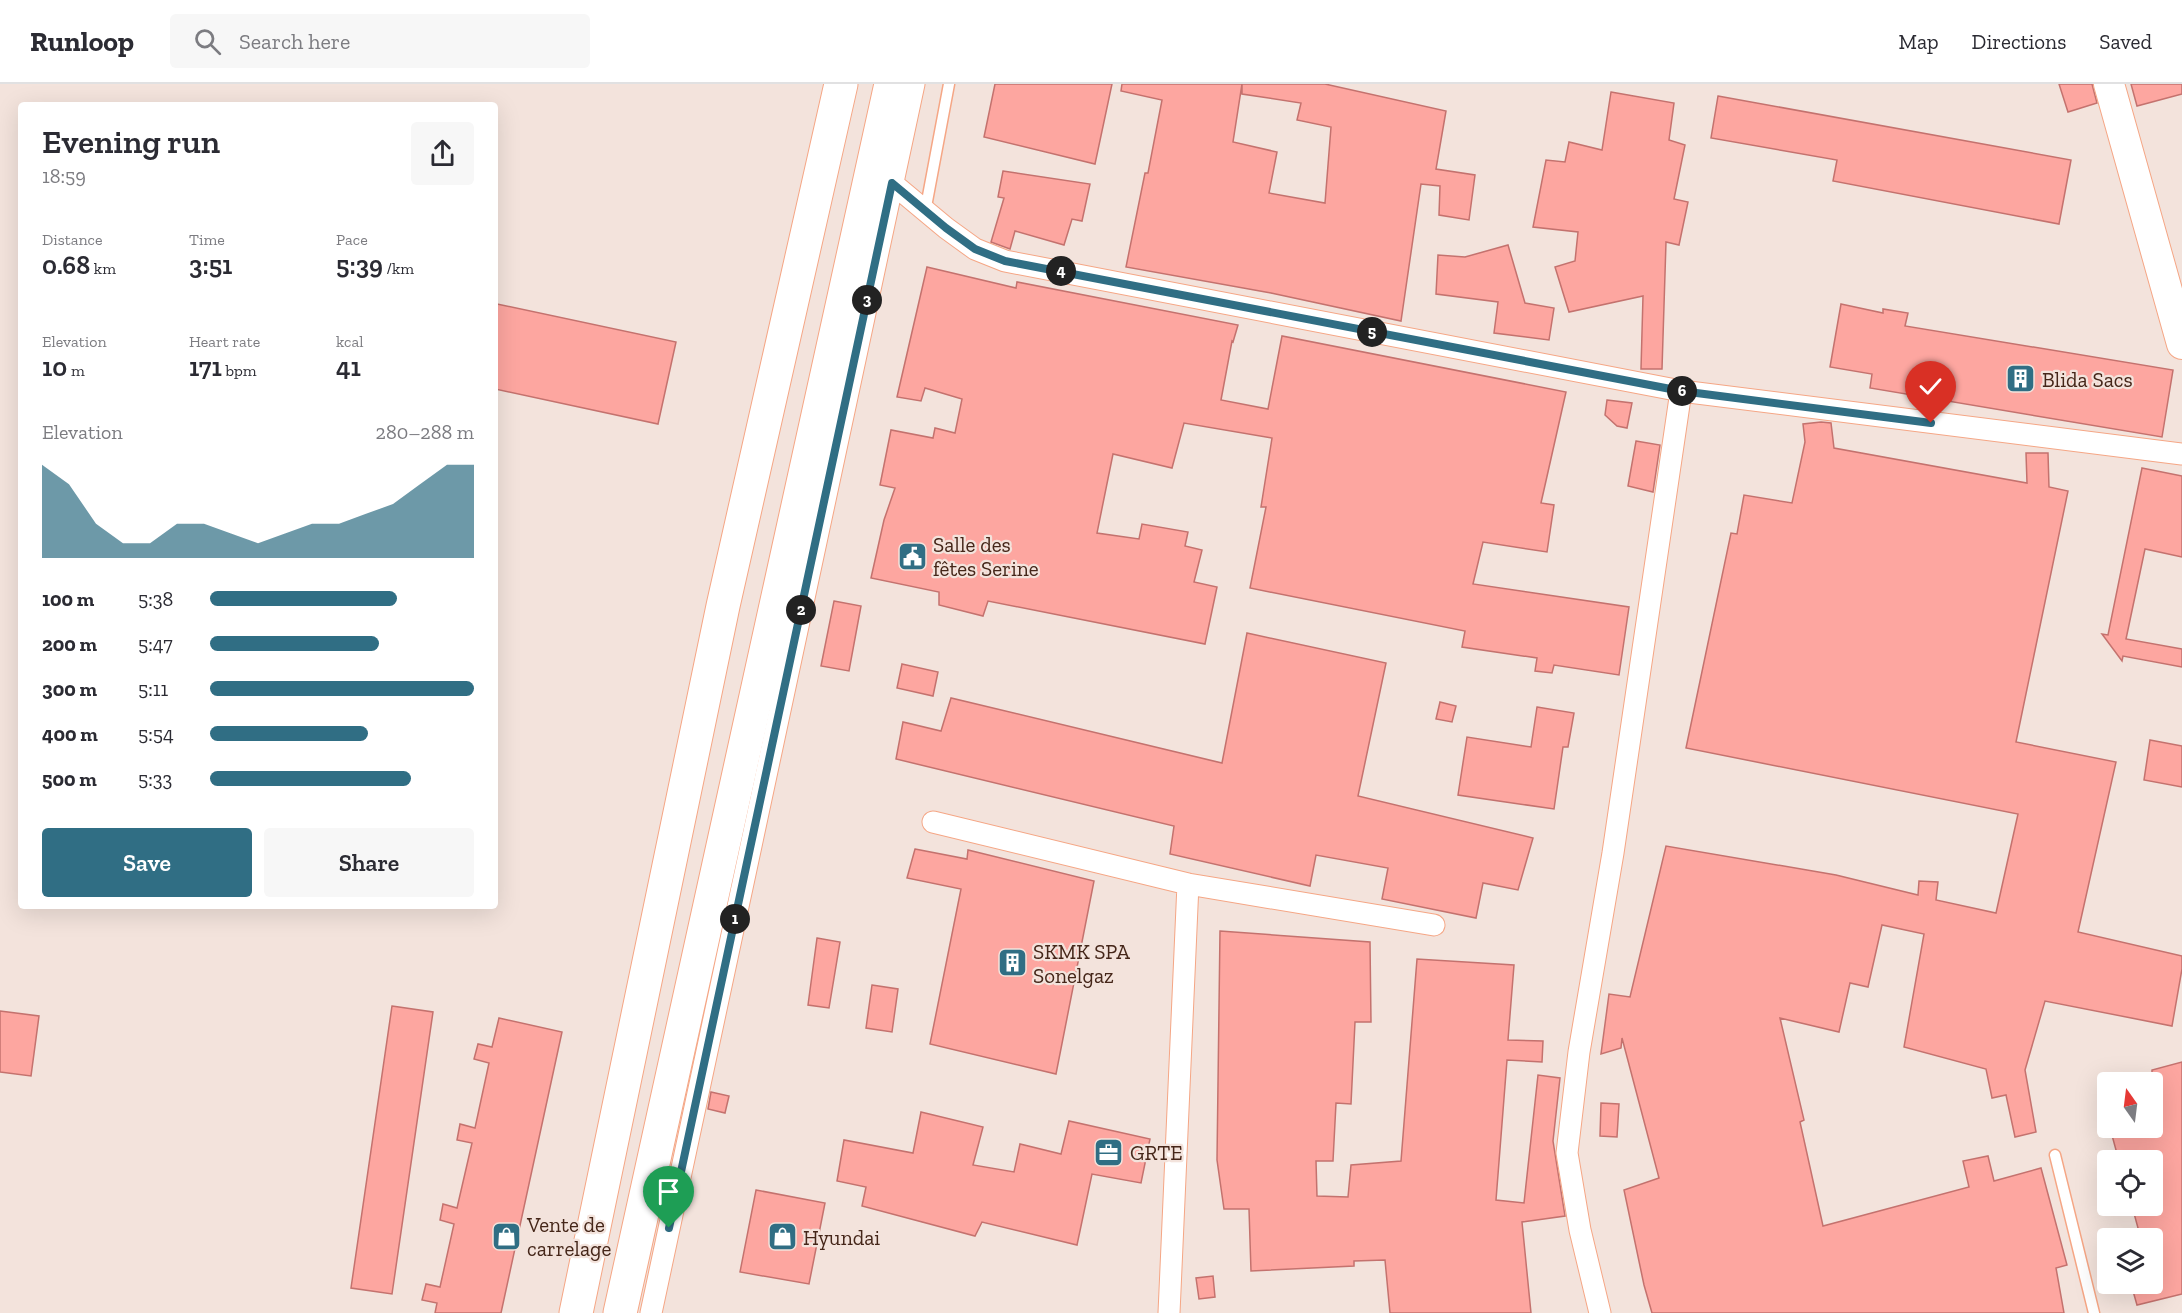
<!DOCTYPE html>
<meta charset="utf-8">
<style>
:root{--surface:#fff;--page:#f7f7f7;--text:#2b2b33;--muted:#7c7c81;--line:#e1e1e2;--accent:#306e84}
body{margin:0;font-family:"Zilla Slab",serif;background:var(--page);color:var(--text);height:100vh;display:flex;flex-direction:column;font-size:22px;white-space:nowrap}
*{box-sizing:border-box;margin:0}
p{font-size:20px;color:var(--muted)}
.icon{flex:none;width:33px;height:33px;fill:none;stroke:currentColor;stroke-width:2;stroke-linecap:round;stroke-linejoin:round}
.map{position:relative;flex:1;overflow:hidden}
.details{position:absolute;left:18px;top:18px;width:480px;height:807px;display:flex;flex-direction:column;background:var(--surface);border-radius:6px;box-shadow:0 6px 24px #0002}
.details>*{flex:none}
.needle{width:39px;rotate:346deg}
.fabs{position:absolute;left:2097px;top:988px;display:grid;gap:12px}
.fabs a{display:grid;place-items:center;width:66px;height:66px;border-radius:6px;background:var(--surface);box-shadow:0 6px 24px #0002;font-size:30px}
.pin{position:absolute;display:grid;place-items:center;width:51px;height:51px;color:#fff;margin:-62px -26px;border-radius:50% 50% 50% 0;rotate:-45deg;box-shadow:0 0 6px #0007}
.pin .icon{rotate:45deg}
.km{position:absolute;width:30px;height:30px;margin:-15px;border-radius:50%;background:#222;color:#fff;font-size:16px;line-height:30px;text-align:center}
.round{display:grid;place-items:center;flex:none;width:63px;height:63px;border-radius:6px;background:var(--page)}
.overview{display:flex;align-items:center;justify-content:space-between;height:102px;padding:0 24px}
h1{font-size:33px;font-weight:600;line-height:45px}
.figures{display:grid;grid-template-columns:repeat(3,1fr);gap:9px;height:102px;padding:6px 24px}
.figures div{display:grid;align-content:center}
.figures b{font-size:26px;font-weight:600}
.figures small{font-size:16px;font-weight:400}
.figures p{font-size:16px}
.chart{height:168px;padding:12px 24px}
.chart p{display:flex;justify-content:space-between}
.chart svg{width:100%;height:108px;margin-top:6px;fill:var(--accent);opacity:.7}
.action{display:flex;gap:12px;margin-top:auto;padding:12px 24px}
.action a{flex:1;height:69px;border-radius:6px;background:var(--accent);color:#fff;font-size:24px;font-weight:600;line-height:69px;text-align:center}
.action a+a{background:var(--page);color:var(--text)}
ul{padding:0 24px;list-style:none;font-size:20px}
li{display:grid;grid-template-columns:96px 72px 1fr;align-items:center;height:45px}
li i{height:15px;border-radius:8px;background:var(--accent)}
header{display:flex;align-items:center;gap:36px;box-sizing:border-box;height:84px;padding:0 30px;background:var(--surface);border-bottom:2px solid var(--line)}
header strong{font-size:28px}
nav{display:flex;gap:33px;margin-inline-start:auto;font-size:21px}
.search{width:420px;height:54px;background:var(--page);display:flex;align-items:center;gap:15px;box-sizing:border-box;padding:0 21px;border-radius:6px;color:var(--muted);font-size:22px}
.map>svg:first-child{display:block}
.building{fill:#fda6a0;stroke:#c4726e;stroke-width:1.5}
.lines{fill:none;stroke-linecap:round;stroke-linejoin:round}
.lane-casing{stroke:#f5a685;stroke-width:13}
.street-casing{stroke:#f5a685;stroke-width:23}
.secondary-casing{stroke:#f5a685;stroke-width:32}
.highway-casing{stroke:#f5a685;stroke-width:35}
.lane{stroke:#fff;stroke-width:10}
.street{stroke:#fff;stroke-width:21}
.secondary{stroke:#fff;stroke-width:30}
.highway{stroke:#fff;stroke-width:33}
.route-casing{stroke:#fff;stroke-width:12}
.route{stroke:#306e84;stroke-width:8}
.labels{text-anchor:middle;dominant-baseline:central;stroke-width:4.5;stroke-linejoin:round;paint-order:stroke}
.poi-label{font-size:21px;fill:#452619;stroke:#f3e3dc;text-anchor:start}
</style>
<header>
<strong>Runloop</strong>
<div class="search"><svg class="icon" aria-label="search" viewBox="0 0 24 24"><circle cx="10" cy="10" r="6"/><path d="M15 15l6 6"/></svg>Search here</div>
<nav><a>Map</a><a>Directions</a><a>Saved</a></nav>
</header>
<div class="map">
<svg width="2182" height="1229" viewBox="0 0 2182 1229">
<rect width="100%" height="100%" fill="#f3e3dc"/>
<path class="building" d="M 995,0 L 1112,0 L 1095,80 L 984,53 Z
M 1122,0 L 1242,0 L 1233,58 L 1277,68 L 1269,109 L 1325,119 L 1331,43 L 1297,36 L 1301,19 L 1242,10 L 1242,0 L 1325,0 L 1446,27 L 1436,85 L 1475,91 L 1469,136 L 1439,131 L 1440,102 L 1421,100 L 1401,237 L 1271,209 L 1126,183 L 1145,89 L 1148,89 L 1162,16 L 1121,7 Z
M 2059,0 L 2092,0 L 2097,19 L 2068,28 Z
M 2131,0 L 2182,0 L 2182,10 L 2137,22 Z
M 1611,8 L 1674,19 L 1669,56 L 1685,61 L 1674,115 L 1688,118 L 1679,161 L 1666,158 L 1662,285 L 1641,285 L 1643,212 L 1569,228 L 1555,183 L 1575,177 L 1578,148 L 1533,143 L 1546,76 L 1565,78 L 1569,58 L 1602,66 Z
M 1718,12 L 2071,76 L 2059,140 L 1833,97 L 1837,76 L 1711,54 Z
M 1003,87 L 1090,100 L 1082,137 L 1072,135 L 1064,161 L 1015,147 L 1010,165 L 991,158 L 1004,114 L 998,113 Z
M 1508,161 L 1525,219 L 1554,224 L 1549,256 L 1494,249 L 1498,218 L 1436,210 L 1438,171 L 1465,173 Z
M 927,183 L 1016,204 L 1017,198 L 1238,241 L 1233,258 L 1232,257 L 1221,316 L 1268,325 L 1282,252 L 1566,308 L 1541,419 L 1554,421 L 1547,468 L 1483,458 L 1473,500 L 1629,523 L 1619,591 L 1554,581 L 1552,589 L 1535,587 L 1537,574 L 1462,563 L 1465,547 L 1250,504 L 1266,423 L 1261,423 L 1272,354 L 1184,339 L 1172,384 L 1113,370 L 1097,449 L 1139,455 L 1142,440 L 1188,448 L 1185,462 L 1202,466 L 1194,498 L 1217,503 L 1205,560 L 988,517 L 983,532 L 939,521 L 939,508 L 871,494 L 884,436 L 895,404 L 880,401 L 891,346 L 933,354 L 935,344 L 955,349 L 962,315 L 925,304 L 921,317 L 897,313 Z
M 497,220 L 676,258 L 658,340 L 495,305 L 495,230 Z
M 1841,220 L 1883,229 L 1883,225 L 1908,229 L 1905,242 L 2173,286 L 2162,353 L 1870,304 L 1872,290 L 1830,283 Z
M 1607,316 L 1632,319 L 1627,344 L 1617,342 L 1605,331 Z
M 1821,338 L 1831,339 L 1834,364 L 2027,399 L 2026,369 L 2048,369 L 2049,403 L 2068,407 L 2016,658 L 2116,678 L 2078,848 L 2182,872 L 2182,885 L 2172,942 L 2045,917 L 2025,986 L 2036,1048 L 2015,1053 L 2006,1011 L 1992,1014 L 1986,985 L 1904,963 L 1924,850 L 1882,841 L 1868,903 L 1850,899 L 1839,948 L 1780,934 L 1804,1036 L 1800,1038 L 1823,1142 L 1969,1103 L 1963,1077 L 1988,1072 L 1994,1097 L 2041,1084 L 2067,1181 L 2056,1184 L 2064,1229 L 1652,1229 L 1644,1201 L 1624,1106 L 1659,1094 L 1622,954 L 1621,964 L 1601,970 L 1609,910 L 1630,913 L 1666,762 L 1836,791 L 1918,811 L 1919,797 L 1938,798 L 1936,816 L 1996,829 L 2018,730 L 1686,664 L 1731,449 L 1737,450 L 1744,411 L 1792,419 L 1805,358 L 1803,340 Z
M 1636,357 L 1660,361 L 1653,408 L 1628,402 Z
M 2142,384 L 2182,392 L 2182,473 L 2145,465 L 2126,555 L 2182,565 L 2182,583 L 2123,572 L 2122,577 L 2102,550 L 2108,551 Z
M 834,517 L 861,522 L 849,587 L 821,582 Z
M 1247,549 L 1386,579 L 1358,712 L 1533,754 L 1518,806 L 1483,799 L 1476,834 L 1382,815 L 1388,784 L 1316,771 L 1310,802 L 1170,770 L 1174,742 L 896,675 L 903,638 L 941,647 L 951,614 L 1222,679 Z
M 902,580 L 938,588 L 933,612 L 897,604 Z
M 1440,618 L 1456,622 L 1452,638 L 1436,635 Z
M 1537,623 L 1574,629 L 1568,663 L 1563,663 L 1554,725 L 1458,711 L 1467,653 L 1531,663 Z
M 2150,656 L 2182,662 L 2182,703 L 2144,696 Z
M 915,765 L 967,775 L 968,766 L 1094,797 L 1056,990 L 930,960 L 961,805 L 907,794 Z
M 1220,847 L 1370,858 L 1371,938 L 1355,938 L 1351,1020 L 1336,1019 L 1333,1077 L 1316,1077 L 1317,1112 L 1348,1113 L 1351,1081 L 1401,1077 L 1417,875 L 1514,881 L 1508,956 L 1543,957 L 1542,978 L 1507,976 L 1496,1116 L 1524,1119 L 1538,991 L 1560,994 L 1553,1057 L 1565,1132 L 1522,1138 L 1531,1229 L 1390,1229 L 1385,1176 L 1354,1177 L 1354,1182 L 1251,1187 L 1249,1125 L 1224,1125 L 1217,1076 Z
M 817,854 L 840,858 L 829,924 L 808,921 Z
M 872,901 L 898,905 L 892,948 L 866,944 Z
M 392,922 L 433,928 L 392,1210 L 351,1204 Z
M 0,927 L 39,932 L 31,992 L 0,988 Z
M 499,934 L 562,948 L 501,1229 L 435,1229 L 437,1219 L 422,1216 L 426,1200 L 440,1203 L 454,1140 L 440,1136 L 443,1120 L 457,1124 L 472,1059 L 457,1056 L 460,1040 L 475,1044 L 489,979 L 474,975 L 478,960 L 492,963 Z
M 2182,978 L 2182,1210 L 2137,1221 L 2131,1200 L 2152,1200 L 2152,1155 L 2141,1155 L 2132,1122 L 2152,1122 L 2152,1077 L 2119,1077 L 2110,1044 L 2152,1044 L 2152,986 Z
M 711,1008 L 729,1012 L 725,1029 L 708,1025 Z
M 1601,1019 L 1619,1020 L 1617,1053 L 1600,1052 Z
M 921,1028 L 983,1043 L 973,1081 L 1014,1088 L 1020,1060 L 1061,1070 L 1069,1037 L 1150,1055 L 1141,1099 L 1092,1090 L 1077,1161 L 982,1138 L 975,1152 L 862,1122 L 866,1103 L 837,1097 L 844,1056 L 913,1069 Z
M 756,1106 L 825,1119 L 809,1200 L 740,1188 Z
M 1213,1192 L 1215,1213 L 1199,1215 L 1196,1194 Z"/>
<g class="lines">
<defs>
<path id="lane" d="M 925,128 L 949,0
M 2055,1071 L 2094,1229"/>
<path id="street" d="M 892,99 L 946,144 L 975,165 L 1005,177 L 1681,307 L 2182,370
M 933,738 L 1188,800 L 1434,841
M 651,1229 L 914,0
M 1169,1229 L 1188,800
M 1600,1229 L 1580,1146 L 1567,1069 L 1579,968 L 1613,769 L 1681,307"/>
<path id="secondary" d="M 2109,0 L 2182,260"/>
<path id="highway" d="M 576,1229 L 723,522 L 841,0
M 620,1229 L 891,0"/>
</defs>
<use href="#lane" class="lane-casing"/>
<use href="#street" class="street-casing"/>
<use href="#secondary" class="secondary-casing"/>
<use href="#highway" class="highway-casing"/>
<use href="#lane" class="lane"/>
<use href="#street" class="street"/>
<use href="#secondary" class="secondary"/>
<use href="#highway" class="highway"/>
</g>
<g class="lines">
<defs>
<path id="route" d="M 669,1144 L 892,99 L 946,144 L 975,165 L 1005,177 L 1681,307 L 1931,339"/>
</defs>
<use href="#route" class="route-casing"/>
<use href="#route" class="route"/>
</g>
<defs>
<symbol id="building-square" viewBox="-11 -11 22 22"><rect x="-9" y="-9" width="18" height="18" rx="4" fill="#306e84" stroke="#f3e3dc"/><path d="M-4-6H4V6H1V3H-1V6H-4ZM-2.5-4.3h1.7v1.8h-1.7ZM.8-4.3h1.7v1.8H.8ZM-2.5-1h1.7V.8h-1.7ZM.8-1h1.7V.8H.8Z" fill="#fff"/></symbol>
<symbol id="civic-square" viewBox="-11 -11 22 22"><rect x="-9" y="-9" width="18" height="18" rx="4" fill="#306e84" stroke="#f3e3dc"/><path d="M-.6-6.5H3V-4.5H.6V-3L4-1V1h2V6H-6V1h2V-1L-.6-3ZM-1.2 2.5V6h2.4V2.5Z" fill="#fff"/></symbol>
<symbol id="office-square" viewBox="-11 -11 22 22"><rect x="-9" y="-9" width="18" height="18" rx="4" fill="#306e84" stroke="#f3e3dc"/><path d="M-6-3h4V-5.5h4V-3h4V5H-6ZM-1-4.5V-3h2v-1.5ZM-6 0V1H6V0Z" fill="#fff"/></symbol>
<symbol id="shop-square" viewBox="-11 -11 22 22"><rect x="-9" y="-9" width="18" height="18" rx="4" fill="#306e84" stroke="#f3e3dc"/><path d="M-5-2.5h2.3a2.7 3.5 0 0 1 5.4 0H5L5.5 6h-11ZM-1.5-2.5h3a1.5 2.3 0 0 0-3 0Z" fill="#fff"/></symbol>
</defs>
<g fill-rule="evenodd">
<use href="#building-square" x="2004" y="278" width="33" height="33"/>
<use href="#civic-square" x="896" y="456" width="33" height="33"/>
<use href="#building-square" x="996" y="862" width="33" height="33"/>
<use href="#office-square" x="1092" y="1052" width="33" height="33"/>
<use href="#shop-square" x="490" y="1136" width="33" height="33"/>
<use href="#shop-square" x="766" y="1136" width="33" height="33"/>
</g>
<g class="labels">
<g class="poi-label">
<text x="2042" y="295">Blida Sacs</text>
<text x="933" y="460">Salle des<tspan x="933" dy="24">fêtes Serine</tspan></text>
<text x="1033" y="867">SKMK SPA<tspan x="1033" dy="24">Sonelgaz</tspan></text>
<text x="1130" y="1068">GRTE</text>
<text x="527" y="1140">Vente de<tspan x="527" dy="24">carrelage</tspan></text>
<text x="803" y="1153">Hyundai</text>
</g>
</g>
</svg>
<div class="fabs">
<a><svg class="needle" viewBox="-14 -14 28 28"><path d="M0-13l5 13h-10z" fill="#e53935"/><path d="M0 13l5-13h-10z" fill="#7c7c81"/></svg></a>
<a><svg class="icon" aria-label="locate" viewBox="0 0 24 24"><circle cx="12" cy="12" r="6"/><path d="M12 2v4M12 18v4M2 12h4M18 12h4"/></svg></a>
<a><svg class="icon" aria-label="layers" viewBox="0 0 24 24"><path d="M12 4l9 5-9 5-9-5zM3 14l9 5 9-5"/></svg></a>
</div>
<div class="pin" style="left:669px;top:1144px;background:#1e9e55"><svg class="icon" aria-label="arrive" viewBox="0 0 24 24"><path d="M6 21V4h12l-3 4 3 4H6"/></svg></div>
<div class="pin" style="left:1931px;top:339px;background:#d93025"><svg class="icon" aria-label="check" viewBox="0 0 24 24"><path d="M5 12l5 5 9-10"/></svg></div>
<b class="km" style="left:735px;top:835px">1</b>
<b class="km" style="left:801px;top:526px">2</b>
<b class="km" style="left:867px;top:216px">3</b>
<b class="km" style="left:1061px;top:187px">4</b>
<b class="km" style="left:1372px;top:248px">5</b>
<b class="km" style="left:1682px;top:307px">6</b>
<section class="details">
<div class="overview"><div><h1>Evening run</h1><p>18:59</p></div><a class="round"><svg class="icon" aria-label="share" viewBox="0 0 24 24"><path d="M12 15V3M7 8l5-5 5 5M5 13v7h14v-7"/></svg></a></div>
<div class="figures">
<div><p>Distance</p><b>0.68<small> km</small></b></div>
<div><p>Time</p><b>3:51</b></div>
<div><p>Pace</p><b>5:39<small> /km</small></b></div>
</div>
<div class="figures">
<div><p>Elevation</p><b>10<small> m</small></b></div>
<div><p>Heart rate</p><b>171<small> bpm</small></b></div>
<div><p>kcal</p><b>41</b></div>
</div>
<div class="chart"><p><span>Elevation</span>280–288 m</p>
<svg viewBox="0 0 160 44" preserveAspectRatio="none"><path d="M0 44V6L10 14L20 30L30 38L40 38L50 30L60 30L70 34L80 38L90 34L100 30L110 30L120 26L130 22L140 14L150 6L160 6V44z"/></svg>
</div>
<ul>
<li><b>100 m</b>5:38<i style="width:71%"></i></li>
<li><b>200 m</b>5:47<i style="width:64%"></i></li>
<li><b>300 m</b>5:11<i style="width:100%"></i></li>
<li><b>400 m</b>5:54<i style="width:60%"></i></li>
<li><b>500 m</b>5:33<i style="width:76%"></i></li>
</ul>
<div class="action"><a>Save</a><a>Share</a></div>
</section>
</div>
